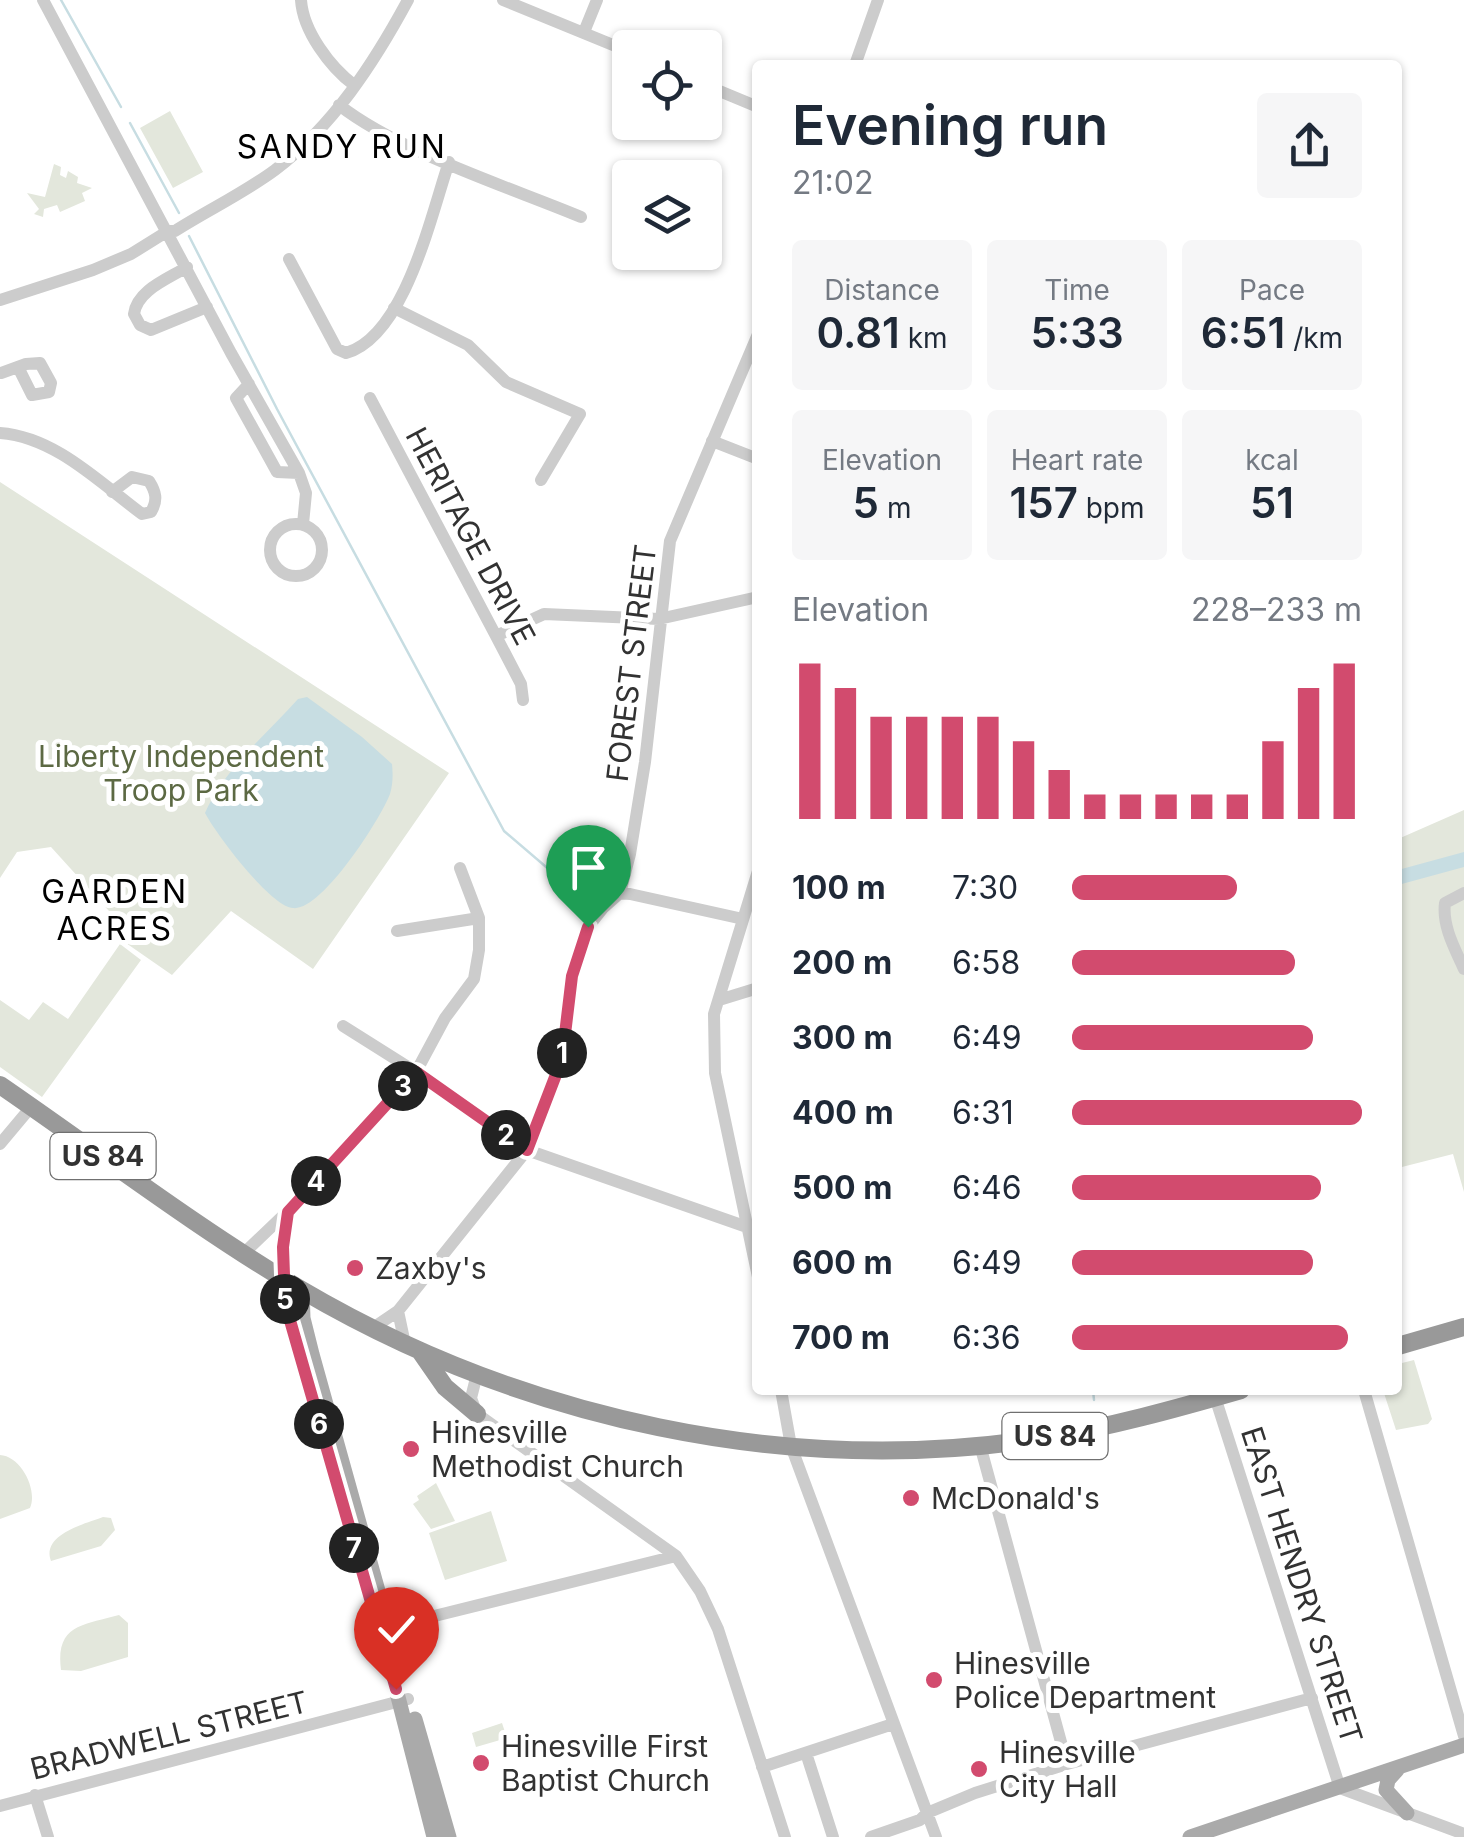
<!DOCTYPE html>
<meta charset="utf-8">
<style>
:root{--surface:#fff;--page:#f6f6f7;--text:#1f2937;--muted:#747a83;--accent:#d24b6e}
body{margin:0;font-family:Inter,sans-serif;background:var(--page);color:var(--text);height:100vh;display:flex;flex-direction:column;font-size:38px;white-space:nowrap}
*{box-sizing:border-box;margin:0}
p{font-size:32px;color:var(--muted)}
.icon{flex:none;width:55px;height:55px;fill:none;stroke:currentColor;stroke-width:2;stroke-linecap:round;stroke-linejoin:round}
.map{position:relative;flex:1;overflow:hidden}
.side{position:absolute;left:752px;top:60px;width:650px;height:1335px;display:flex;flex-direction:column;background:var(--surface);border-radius:10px;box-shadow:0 2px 8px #0004}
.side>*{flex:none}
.fabs{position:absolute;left:612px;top:30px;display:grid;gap:20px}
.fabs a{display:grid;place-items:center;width:110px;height:110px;border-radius:10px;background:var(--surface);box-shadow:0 2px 8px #0004;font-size:50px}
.pin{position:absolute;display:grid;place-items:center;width:85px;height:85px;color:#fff;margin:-102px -42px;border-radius:50% 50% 50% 0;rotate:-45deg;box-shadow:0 0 10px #0007}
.pin .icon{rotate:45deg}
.km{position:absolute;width:50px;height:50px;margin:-25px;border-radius:50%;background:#222;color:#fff;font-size:28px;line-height:50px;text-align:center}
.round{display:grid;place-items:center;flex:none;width:105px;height:105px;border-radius:10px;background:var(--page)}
.headline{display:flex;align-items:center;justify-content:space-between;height:170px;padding:0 40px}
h1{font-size:55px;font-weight:600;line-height:75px}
.figures{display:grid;grid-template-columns:repeat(3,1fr);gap:15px;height:170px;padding:10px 40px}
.figures div{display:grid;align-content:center;border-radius:10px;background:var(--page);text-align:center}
.figures b{font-size:42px;font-weight:600}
.figures small{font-size:28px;font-weight:400}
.figures p{font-size:28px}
.chart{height:280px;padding:20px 40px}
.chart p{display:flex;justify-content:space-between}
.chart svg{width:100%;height:180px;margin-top:10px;stroke:var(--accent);stroke-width:6}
ul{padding:0 40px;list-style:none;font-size:32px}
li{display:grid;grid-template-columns:160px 120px 1fr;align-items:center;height:75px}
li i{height:25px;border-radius:12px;background:var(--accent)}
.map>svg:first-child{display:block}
.green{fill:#e3e7dc}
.water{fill:#c7dde2}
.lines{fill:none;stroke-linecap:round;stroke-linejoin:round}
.stream{stroke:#c7dde2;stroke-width:2.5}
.minor{stroke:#ccc;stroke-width:12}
.major{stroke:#aaa;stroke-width:15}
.highway{stroke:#999;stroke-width:18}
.route-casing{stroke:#fff;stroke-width:20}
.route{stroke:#d24b6e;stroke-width:12}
.poi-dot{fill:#d24b6e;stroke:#fff;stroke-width:4}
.labels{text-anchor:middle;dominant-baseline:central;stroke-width:10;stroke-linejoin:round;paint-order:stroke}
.shield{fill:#fff;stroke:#707070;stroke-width:2.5}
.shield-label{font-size:28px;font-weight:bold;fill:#323232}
.street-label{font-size:30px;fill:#323232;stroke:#fff}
.park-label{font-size:30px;fill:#5c6943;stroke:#fff}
.poi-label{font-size:30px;fill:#323232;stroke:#fff;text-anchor:start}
.neighbourhood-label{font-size:32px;letter-spacing:2.5px;fill:#000;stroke:#fff}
</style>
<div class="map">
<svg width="1464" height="1837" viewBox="0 0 1464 1837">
<rect width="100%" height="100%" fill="#fff"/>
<path class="green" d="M 170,111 L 203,172 L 173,188 L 140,128 Z
M 54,164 L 61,167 L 60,175 L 66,178 L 68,171 L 78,177 L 77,183 L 92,188 L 82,193 L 85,201 L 60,212 L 57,205 L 44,209 L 43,217 L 34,214 L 39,209 L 27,193 L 45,197 Z
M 0,482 L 449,773 L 313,969 L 231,911 L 172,975 L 100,925 L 109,911 L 51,847 L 17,852 L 0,878 Z
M 1464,810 L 1464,1192 L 1453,1154 L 1398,1168 L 1398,839 Z
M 120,944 L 141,960 L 42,1097 L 0,1067 L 0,1000 L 29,1020 L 43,1002 L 68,1019 Z
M 1414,1360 L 1432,1419 L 1428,1424 L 1396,1430 L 1383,1390 L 1398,1390 L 1398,1364 Z
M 0,1455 C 21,1456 38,1490 30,1508 L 0,1519 Z
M 436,1483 L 455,1521 L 431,1529 L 413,1504 L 419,1500 L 417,1496 Z
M 491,1511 L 507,1561 L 445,1580 L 429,1533 Z
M 103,1517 L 111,1518 L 115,1530 L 101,1546 L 51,1561 C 41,1535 84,1524 103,1517 Z
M 119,1615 L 128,1623 L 128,1657 L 81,1671 L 61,1670 C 55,1624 84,1625 119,1615 Z
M 502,1723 L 507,1738 L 476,1747 L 472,1733 Z"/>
<path class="water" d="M 307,697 L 362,737 L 392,764 C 393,774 393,784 390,794 C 380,820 321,912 293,908 C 270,906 216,834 205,813 C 225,768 266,735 298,699 Z
M 1464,852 L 1464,867 L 1398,885 L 1398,870 Z"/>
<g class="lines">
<path class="stream" d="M 61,0 L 121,107
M 130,123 L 179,213
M 189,236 L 277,409 L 504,831 L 573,890
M 1093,1390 L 1094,1400"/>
<path class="minor" d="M 43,0 L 231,353 L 299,473 L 306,493 L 303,524
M 301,0 C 303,31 330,67 354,85
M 503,0 L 630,52
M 584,32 L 597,0
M 855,65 L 878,0
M 705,85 L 758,107
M 339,105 C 399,152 509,187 581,217
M 289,259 L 337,349 L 346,353 C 405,336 431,215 449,162
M 187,267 C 168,279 137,290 134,314 L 140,325 L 151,330 L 207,307
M 0,300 L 93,270 L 131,254 L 168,231 L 175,231 C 208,210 244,193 275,170 C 333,126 374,63 408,0
M 394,308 L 468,345 L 506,382 L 580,414 L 541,480
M 0,373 L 1,373 L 26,364 L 40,363 L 51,383 L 49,392 L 32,395 L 18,367
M 249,384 L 236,398 L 277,472 L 299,473
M 370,398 L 496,636 L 521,684 L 523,700
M 0,433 C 55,437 99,482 142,514 L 151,512 C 158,500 156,492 149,481 L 132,477 L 112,492
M 712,441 L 758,459
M270 550a26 26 0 1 1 52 0a26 26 0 1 1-52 0Z
M 496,636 L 544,614 L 659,619 L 758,597
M 758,871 L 714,1014 L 715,1073 L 758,1277
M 620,893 L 630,854 L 645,762 L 670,541 L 758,334
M 1464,893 L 1445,903 C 1442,926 1455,949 1464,969
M 397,931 L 479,918
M 719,1000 L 758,988
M 343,1026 L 416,1072 L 527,1150 L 747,1227
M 0,1144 L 31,1107
M 245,1252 L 288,1211 L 416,1072 L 445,1018 L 474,979 L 479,950 L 479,918 L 460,868
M 283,1279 L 288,1211
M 398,1311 L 405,1344
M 373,1328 L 398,1311 L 527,1150 L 562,1059 L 572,977 L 582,945 L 588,927 L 603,908 L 620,893 L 630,894 L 743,919
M 477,1374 L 471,1398 L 477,1414 L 676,1556 L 700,1591 L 718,1629 L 785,1837
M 781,1390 L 791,1446 L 936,1837
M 1364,1390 L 1464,1736
M 1215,1397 L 1340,1788 L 1464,1834
M 980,1445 L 1067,1764
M 382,1629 L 676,1556
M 806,1753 L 833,1837
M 762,1767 L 893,1724
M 35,1795 L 48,1837
M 0,1806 L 408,1699
M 871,1837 L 920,1820 L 927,1813 L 975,1793 L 1067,1764 L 1312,1698"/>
<path class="major" d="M 283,1279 L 285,1303 L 396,1689 L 434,1837
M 302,1290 L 303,1318 L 312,1354 L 397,1659
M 415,1719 L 449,1837
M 1397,1770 L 1388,1780 L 1386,1790 L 1407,1813
M 1190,1837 L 1464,1745"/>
<path class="highway" d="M 0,1085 C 99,1153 197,1228 300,1289 C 521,1419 788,1478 1043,1438 C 1110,1427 1175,1409 1241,1390
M 1398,1346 L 1464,1327
M 420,1351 L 445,1387 L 477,1414"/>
</g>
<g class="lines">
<defs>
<path id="route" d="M 396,1689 L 285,1303 L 283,1247 L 288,1212 L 416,1072 L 527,1150 L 562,1059 L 572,976 L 588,927"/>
</defs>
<use href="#route" class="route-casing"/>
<use href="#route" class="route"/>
</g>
<g class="poi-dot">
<circle cx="355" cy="1268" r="10"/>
<circle cx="411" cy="1449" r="10"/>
<circle cx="911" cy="1498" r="10"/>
<circle cx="934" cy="1680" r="10"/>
<circle cx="481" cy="1763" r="10"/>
<circle cx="979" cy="1769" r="10"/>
</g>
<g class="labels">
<g class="shield">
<rect x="50.5" y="1133" width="105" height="46" rx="8"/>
<rect x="1002.5" y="1413" width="105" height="46" rx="8"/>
</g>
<g class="shield-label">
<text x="103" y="1156">US 84</text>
<text x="1055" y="1436">US 84</text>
</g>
<g class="street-label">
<text transform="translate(471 536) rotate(62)">HERITAGE DRIVE</text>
<text transform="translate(631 663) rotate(-83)">FOREST STREET</text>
<text transform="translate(1302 1585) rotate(72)">EAST HENDRY STREET</text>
<text transform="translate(169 1735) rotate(-14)">BRADWELL STREET</text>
</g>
<g class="park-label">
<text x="181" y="756">Liberty Independent<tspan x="181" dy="34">Troop Park</tspan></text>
</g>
<g class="poi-label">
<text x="375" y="1268">Zaxby's</text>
<text x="431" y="1432">Hinesville<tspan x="431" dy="34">Methodist Church</tspan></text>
<text x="931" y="1498">McDonald's</text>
<text x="954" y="1663">Hinesville<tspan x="954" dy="34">Police Department</tspan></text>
<text x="501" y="1746">Hinesville First<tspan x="501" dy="34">Baptist Church</tspan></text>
<text x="999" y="1752">Hinesville<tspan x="999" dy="34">City Hall</tspan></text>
</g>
<g class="neighbourhood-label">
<text x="342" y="146">SANDY RUN</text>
<text x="115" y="891">GARDEN<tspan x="115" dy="37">ACRES</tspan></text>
</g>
</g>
</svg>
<div class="fabs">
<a><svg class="icon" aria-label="locate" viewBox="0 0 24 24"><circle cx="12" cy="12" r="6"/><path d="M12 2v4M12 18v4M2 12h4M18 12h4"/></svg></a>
<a><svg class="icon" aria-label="layers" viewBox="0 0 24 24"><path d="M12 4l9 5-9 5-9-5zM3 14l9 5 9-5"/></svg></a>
</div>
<div class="pin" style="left:588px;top:927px;background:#1e9e55"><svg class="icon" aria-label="arrive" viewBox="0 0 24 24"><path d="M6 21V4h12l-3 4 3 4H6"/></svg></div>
<div class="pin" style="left:396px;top:1689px;background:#d93025"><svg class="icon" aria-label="check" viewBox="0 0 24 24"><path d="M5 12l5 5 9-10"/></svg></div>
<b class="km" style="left:562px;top:1053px">1</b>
<b class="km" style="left:506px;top:1135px">2</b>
<b class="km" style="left:403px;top:1086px">3</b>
<b class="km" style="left:316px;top:1181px">4</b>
<b class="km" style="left:285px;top:1299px">5</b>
<b class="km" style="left:319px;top:1424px">6</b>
<b class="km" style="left:354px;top:1548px">7</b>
<section class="side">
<div class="headline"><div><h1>Evening run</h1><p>21:02</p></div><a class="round"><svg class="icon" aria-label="share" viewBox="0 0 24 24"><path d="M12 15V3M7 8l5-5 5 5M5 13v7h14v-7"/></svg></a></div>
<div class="figures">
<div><p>Distance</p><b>0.81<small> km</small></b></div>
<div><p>Time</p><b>5:33</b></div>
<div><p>Pace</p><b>6:51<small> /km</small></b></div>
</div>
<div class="figures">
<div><p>Elevation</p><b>5<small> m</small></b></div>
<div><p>Heart rate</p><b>157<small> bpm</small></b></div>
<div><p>kcal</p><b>51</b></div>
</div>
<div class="chart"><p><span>Elevation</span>228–233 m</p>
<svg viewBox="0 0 160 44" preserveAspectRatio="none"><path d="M5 44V6M15 44V12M25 44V19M35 44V19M45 44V19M55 44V19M65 44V25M75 44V32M85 44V38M95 44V38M105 44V38M115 44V38M125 44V38M135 44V25M145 44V12M155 44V6"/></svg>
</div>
<ul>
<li><b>100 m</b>7:30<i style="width:57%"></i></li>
<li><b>200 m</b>6:58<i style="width:77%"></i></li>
<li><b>300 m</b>6:49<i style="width:83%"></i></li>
<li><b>400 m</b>6:31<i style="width:100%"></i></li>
<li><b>500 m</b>6:46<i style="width:86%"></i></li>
<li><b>600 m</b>6:49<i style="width:83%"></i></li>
<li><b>700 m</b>6:36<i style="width:95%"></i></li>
</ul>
</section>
</div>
